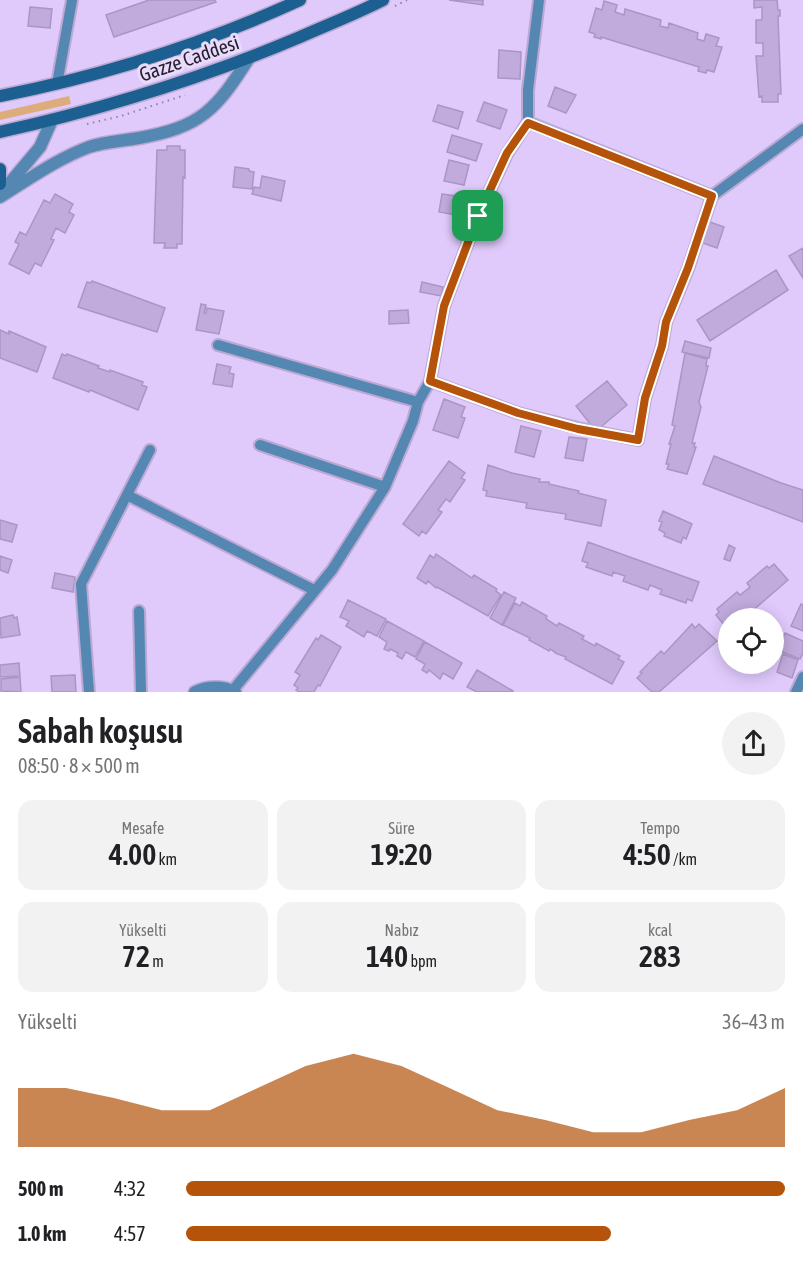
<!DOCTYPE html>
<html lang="tr">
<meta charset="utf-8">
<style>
:root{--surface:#fff;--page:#f2f2f2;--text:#202124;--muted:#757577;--accent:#b45309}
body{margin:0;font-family:"Asap Condensed",sans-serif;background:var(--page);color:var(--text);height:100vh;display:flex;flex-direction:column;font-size:22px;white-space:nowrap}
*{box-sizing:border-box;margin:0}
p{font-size:20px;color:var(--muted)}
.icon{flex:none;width:33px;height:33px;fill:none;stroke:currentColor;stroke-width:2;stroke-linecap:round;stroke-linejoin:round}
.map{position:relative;height:692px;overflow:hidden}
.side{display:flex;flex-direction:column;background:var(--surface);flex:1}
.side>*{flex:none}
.buttons{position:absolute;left:718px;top:608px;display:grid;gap:12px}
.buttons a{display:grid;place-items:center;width:66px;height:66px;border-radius:50%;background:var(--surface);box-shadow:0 3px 15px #0003;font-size:30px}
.pin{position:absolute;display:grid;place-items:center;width:51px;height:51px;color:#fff;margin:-26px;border-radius:12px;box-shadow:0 3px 9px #0006}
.round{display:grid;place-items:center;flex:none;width:63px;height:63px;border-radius:32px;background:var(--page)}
.overview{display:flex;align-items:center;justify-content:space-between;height:102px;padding:0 18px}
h1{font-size:33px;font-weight:600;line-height:45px}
.figures{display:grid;grid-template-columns:repeat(3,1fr);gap:9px;height:102px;padding:6px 18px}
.figures div{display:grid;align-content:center;border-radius:15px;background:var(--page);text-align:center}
.figures b{font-size:30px;font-weight:600}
.figures small{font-size:16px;font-weight:400}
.figures p{font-size:16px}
.chart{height:168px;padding:12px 18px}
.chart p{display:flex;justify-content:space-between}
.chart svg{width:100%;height:108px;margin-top:6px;fill:var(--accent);opacity:.7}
ul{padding:0 18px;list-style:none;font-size:20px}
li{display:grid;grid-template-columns:96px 72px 1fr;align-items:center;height:45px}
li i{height:15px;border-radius:8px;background:var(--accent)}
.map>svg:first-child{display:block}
.green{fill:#ddac7d}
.building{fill:#c0abdc;stroke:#aa95c5;stroke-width:1.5}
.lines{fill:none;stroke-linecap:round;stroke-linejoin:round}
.minor-casing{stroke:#bba8d3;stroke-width:14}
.tertiary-casing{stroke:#bba8d3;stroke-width:15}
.secondary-casing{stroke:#bba8d3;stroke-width:15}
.path{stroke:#9281a6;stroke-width:2;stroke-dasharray:1.5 4.5;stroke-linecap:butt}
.minor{stroke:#5488b2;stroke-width:10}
.tertiary{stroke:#5488b2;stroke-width:12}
.secondary{stroke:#1b6091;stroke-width:12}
.route-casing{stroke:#fff;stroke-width:12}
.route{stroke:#b45309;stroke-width:8}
.labels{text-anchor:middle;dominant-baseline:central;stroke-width:6;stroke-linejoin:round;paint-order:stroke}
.street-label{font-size:20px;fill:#261e31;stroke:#e8dcfa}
</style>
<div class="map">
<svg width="803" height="692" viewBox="0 0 803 692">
<rect width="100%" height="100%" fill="#e0cafc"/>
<path class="green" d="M 69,96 L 71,104 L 0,120 L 0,112 Z"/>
<path class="building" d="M 149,0 L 215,0 L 216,2 L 114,37 L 106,15 Z
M 449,0 L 483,0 L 483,5 Z
M 754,0 L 777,0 L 778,10 L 780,10 L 780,16 L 778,16 L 781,94 L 778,94 L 778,102 L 762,102 L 762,96 L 759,97 L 756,56 L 763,56 L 763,43 L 756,43 L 756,20 L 762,20 L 762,7 L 754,8 Z
M 604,1 L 617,5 L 615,12 L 624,15 L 625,9 L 661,20 L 660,26 L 668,28 L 669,23 L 698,33 L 697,39 L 704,41 L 706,34 L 719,38 L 716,46 L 722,47 L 714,72 L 707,70 L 706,73 L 698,71 L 699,67 L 601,37 L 601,39 L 594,37 L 595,34 L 589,32 L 596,8 L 602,10 Z
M 30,7 L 52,9 L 50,28 L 28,26 Z
M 499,50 L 521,52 L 520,79 L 498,78 Z
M 555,87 L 576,95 L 566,113 L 548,106 Z
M 484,102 L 507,110 L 500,129 L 477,121 Z
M 438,105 L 463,112 L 458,129 L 433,121 Z
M 452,135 L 482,144 L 476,161 L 447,152 Z
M 167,146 L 180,146 L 180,150 L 185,150 L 185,178 L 183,177 L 182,244 L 177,244 L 177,248 L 164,248 L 165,243 L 154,243 L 157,150 L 167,150 Z
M 449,160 L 469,165 L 464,185 L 444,181 Z
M 235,167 L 249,169 L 249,171 L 254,172 L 252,189 L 233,187 Z
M 262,176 L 285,181 L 281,201 L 252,194 L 254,187 L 260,188 Z
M 55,194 L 73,204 L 69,212 L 74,215 L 65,233 L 56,228 L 51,239 L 54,240 L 41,266 L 35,263 L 29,274 L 9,264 L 19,244 L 15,242 L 20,232 L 26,235 L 44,200 L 50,203 Z
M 442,194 L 470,198 L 467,217 L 439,212 Z
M 707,221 L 724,227 L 717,248 L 700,242 Z
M 803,248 L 803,278 L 789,256 Z
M 776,270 L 788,290 L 710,341 L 697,320 Z
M 92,281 L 165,308 L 157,332 L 78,307 L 87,282 L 91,283 Z
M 422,282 L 443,287 L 441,296 L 420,292 Z
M 201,304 L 206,305 L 204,313 L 206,313 L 207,308 L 224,311 L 219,334 L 196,330 Z
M 408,310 L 409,323 L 389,324 L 389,311 Z
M 0,330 L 9,334 L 9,331 L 46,347 L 37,372 L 0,358 Z
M 685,341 L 711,348 L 709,358 L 682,352 Z
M 685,353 L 707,359 L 706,366 L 708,366 L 699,402 L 701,407 L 692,443 L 695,443 L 694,447 L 696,447 L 687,474 L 667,469 L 669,464 L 666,464 L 671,444 L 669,444 L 675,426 L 672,425 Z
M 62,354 L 66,356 L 67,354 L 99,366 L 98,368 L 110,372 L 110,370 L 143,382 L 142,385 L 147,387 L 138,410 L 90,390 L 89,392 L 53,378 Z
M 217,364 L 231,367 L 229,373 L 234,374 L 232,387 L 213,384 Z
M 607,381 L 627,405 L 596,431 L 576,406 Z
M 444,399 L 465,407 L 461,417 L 465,418 L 458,438 L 433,430 Z
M 521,426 L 541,431 L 534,457 L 515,452 Z
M 569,437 L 587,439 L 583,461 L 565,458 Z
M 714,456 L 781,483 L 803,490 L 803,522 L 703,484 Z
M 449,461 L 465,473 L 461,478 L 465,480 L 450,502 L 446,499 L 438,510 L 442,512 L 426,534 L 422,531 L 419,536 L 403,524 Z
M 488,465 L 512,473 L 540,479 L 539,482 L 549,482 L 549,484 L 579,491 L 578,493 L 606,500 L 601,526 L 565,519 L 566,514 L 526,508 L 527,503 L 486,496 L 487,491 L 483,490 Z
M 663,511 L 692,524 L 686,539 L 683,537 L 681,543 L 664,536 L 665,533 L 659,530 L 662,522 L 659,521 Z
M 0,520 L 17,525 L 12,542 L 0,539 Z
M 588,542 L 699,582 L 692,601 L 687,599 L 686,603 L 660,594 L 662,590 L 650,585 L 648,590 L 623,581 L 625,576 L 613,572 L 612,576 L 586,567 L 588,563 L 582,561 Z
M 729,545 L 735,548 L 730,561 L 724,559 Z
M 436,554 L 472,578 L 474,575 L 497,589 L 496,591 L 501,595 L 488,616 L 437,587 L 436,588 L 428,581 L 426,584 L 417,578 L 430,555 L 434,558 Z
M 0,556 L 12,560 L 8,573 L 0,570 Z
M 774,564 L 788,580 L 744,618 L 729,618 L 729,631 L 716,615 L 719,612 L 717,609 L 737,592 L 740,595 L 750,587 L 747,583 L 767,566 L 769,568 Z
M 55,573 L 75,577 L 73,592 L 52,588 Z
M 504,592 L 516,598 L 502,625 L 490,618 Z
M 348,600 L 386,619 L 377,636 L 367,631 L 364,637 L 346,626 L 349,621 L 340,617 Z
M 522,602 L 547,616 L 546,619 L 557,626 L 559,623 L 584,636 L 582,639 L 595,646 L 596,643 L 620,656 L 618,659 L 624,662 L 612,684 L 565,659 L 566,657 L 555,653 L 555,652 L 550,649 L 549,651 L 529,640 L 530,638 L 503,625 L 515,603 L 520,606 Z
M 801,604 L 803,605 L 803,631 L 791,626 Z
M 13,615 L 14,618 L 17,617 L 20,635 L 1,638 L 0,618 Z
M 387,621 L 424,641 L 415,657 L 406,652 L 402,659 L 397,656 L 398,653 L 390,649 L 389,651 L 384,649 L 387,642 L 379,637 Z
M 692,624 L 695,628 L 699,624 L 717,641 L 659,692 L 652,692 L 637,678 L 642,673 L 640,672 L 661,651 L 664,654 Z
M 785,633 L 803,641 L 803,653 L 800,659 L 778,650 Z
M 321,635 L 341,647 L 320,686 L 318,685 L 314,692 L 299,692 L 296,690 L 298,688 L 294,685 L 300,675 L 295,672 L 316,638 L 318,640 Z
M 425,642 L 462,663 L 453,679 L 443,673 L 440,679 L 429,670 L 427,673 L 422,670 L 425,664 L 416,659 Z
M 783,654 L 798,660 L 792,678 L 777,672 Z
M 19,663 L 20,676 L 0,677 L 0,665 Z
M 477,670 L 513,691 L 513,692 L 477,692 L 467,687 Z
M 75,675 L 76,692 L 52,692 L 51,676 Z
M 20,677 L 21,692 L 1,691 L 1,679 Z"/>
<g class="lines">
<defs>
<path id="minor" d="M 57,84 L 72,0
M 528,122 L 712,196 L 803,129
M 218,345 L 418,402
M 430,381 L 518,413 L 578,428 L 638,440 L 645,398 L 662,346 L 666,322 L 688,269 L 712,196
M 260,445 L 385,487
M 127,495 L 314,590
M 139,611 L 141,692
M 233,690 L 332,570 L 385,487 L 413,421 L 418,402 L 430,381 L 444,306 L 478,216 L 507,154 L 528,122 L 528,90 L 539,0
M 89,692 L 81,584 L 150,450
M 796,692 L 803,677"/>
<path id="tertiary" d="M 3,191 L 40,147 L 52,120
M 0,197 C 29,179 57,159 89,147 C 104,142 122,141 139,138 C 201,127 216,110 249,58
M 195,692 C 207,686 224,686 235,692"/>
<path id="secondary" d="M 0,96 C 101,76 206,43 300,0
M 0,132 C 103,109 203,78 300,37 C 327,25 356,14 383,0
M 0,169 L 0,184"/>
</defs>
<use href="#minor" class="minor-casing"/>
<use href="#tertiary" class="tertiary-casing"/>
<use href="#secondary" class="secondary-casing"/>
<path class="path" d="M 395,6 L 407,0
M 87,124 L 121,116 L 185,95"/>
<use href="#minor" class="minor"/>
<use href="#tertiary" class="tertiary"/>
<use href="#secondary" class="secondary"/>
</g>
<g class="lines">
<defs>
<path id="route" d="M 528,123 L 712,196 L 688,268 L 666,322 L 662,346 L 645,398 L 638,440 L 578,429 L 518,413 L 430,381 L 444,306 L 478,216 L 507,153 Z"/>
</defs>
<use href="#route" class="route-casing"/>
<use href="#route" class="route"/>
</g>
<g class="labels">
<g class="street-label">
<text transform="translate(189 58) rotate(-19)">Gazze Caddesi</text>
</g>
</g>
</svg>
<div class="buttons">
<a><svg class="icon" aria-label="locate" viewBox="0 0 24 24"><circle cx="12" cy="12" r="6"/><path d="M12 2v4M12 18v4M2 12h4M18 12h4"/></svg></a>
</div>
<div class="pin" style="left:478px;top:216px;background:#1e9e55"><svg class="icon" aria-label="arrive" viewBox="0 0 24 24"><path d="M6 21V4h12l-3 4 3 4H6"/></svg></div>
</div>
<section class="side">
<div class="overview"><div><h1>Sabah koşusu</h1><p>08:50 · 8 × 500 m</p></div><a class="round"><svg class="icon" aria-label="share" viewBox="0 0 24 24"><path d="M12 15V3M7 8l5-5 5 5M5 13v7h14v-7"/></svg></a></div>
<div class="figures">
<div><p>Mesafe</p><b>4.00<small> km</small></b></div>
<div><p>Süre</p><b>19:20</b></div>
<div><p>Tempo</p><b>4:50<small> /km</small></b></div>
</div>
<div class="figures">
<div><p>Yükselti</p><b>72<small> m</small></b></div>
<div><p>Nabız</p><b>140<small> bpm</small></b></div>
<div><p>kcal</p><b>283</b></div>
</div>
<div class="chart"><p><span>Yükselti</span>36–43 m</p>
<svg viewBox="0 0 160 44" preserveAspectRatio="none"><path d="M0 44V20L10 20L20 24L30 29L40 29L50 20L60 11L70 6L80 11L90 20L100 29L110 33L120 38L130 38L140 33L150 29L160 20V44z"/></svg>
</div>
<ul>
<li><b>500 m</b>4:32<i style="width:100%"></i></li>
<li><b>1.0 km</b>4:57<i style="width:71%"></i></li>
</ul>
</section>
